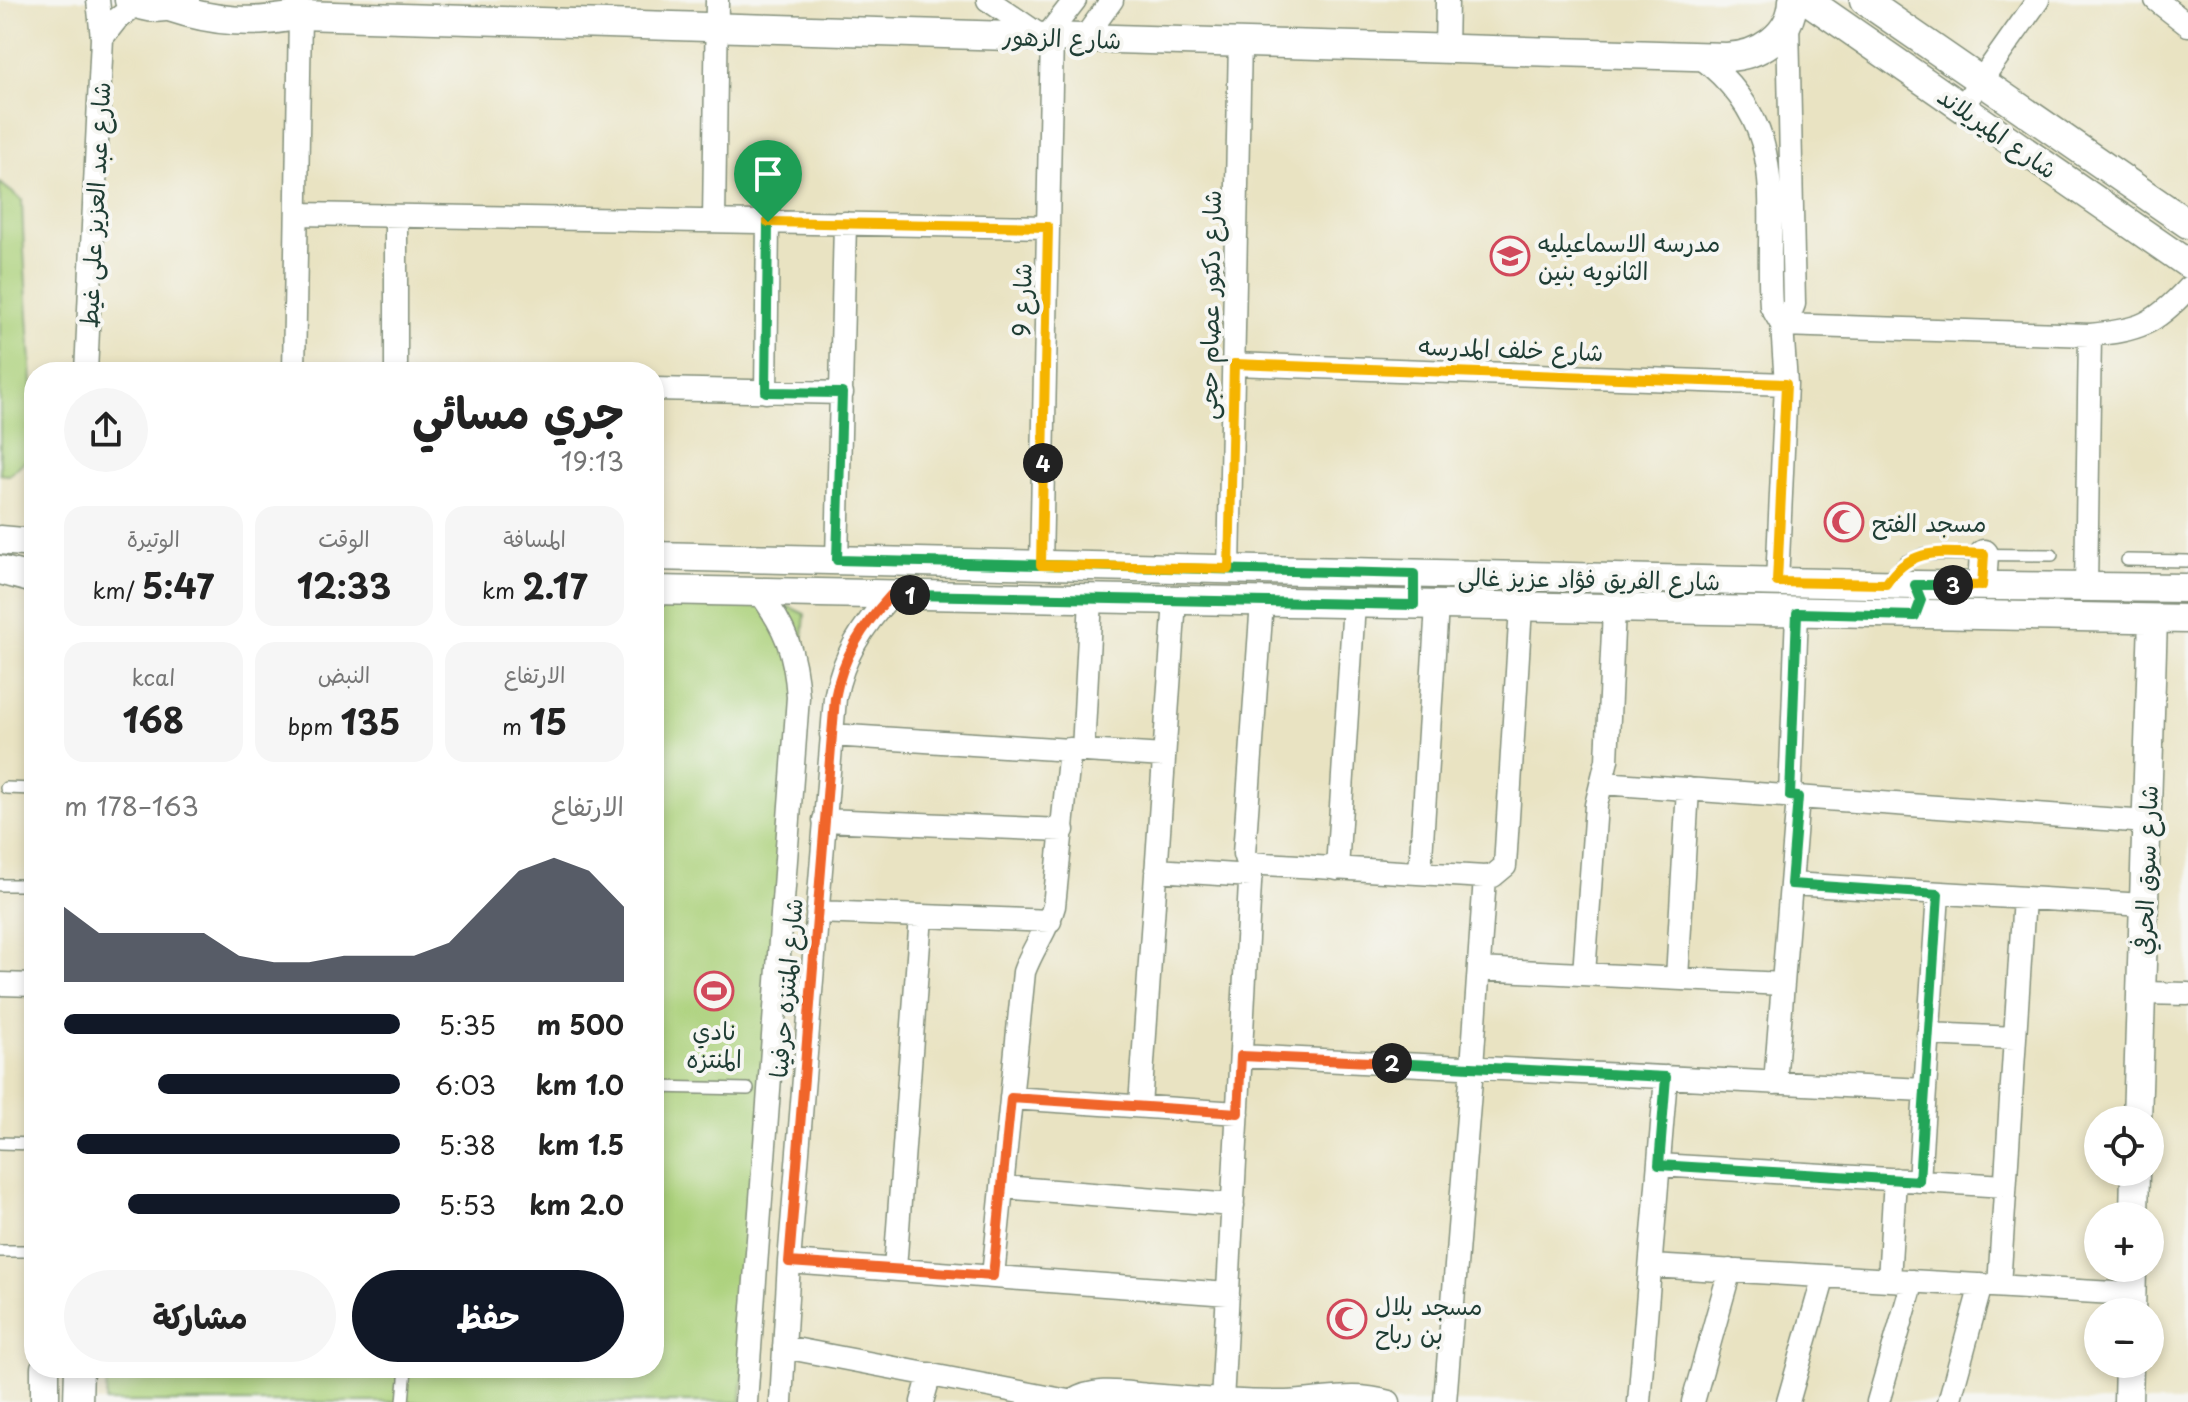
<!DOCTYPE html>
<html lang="ar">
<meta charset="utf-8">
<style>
:root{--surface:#fff;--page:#f6f6f6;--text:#222;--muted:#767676;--accent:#111827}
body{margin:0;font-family:"Playpen Sans","Playpen Sans Arabic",sans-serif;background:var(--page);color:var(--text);direction:rtl;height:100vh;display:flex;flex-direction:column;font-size:30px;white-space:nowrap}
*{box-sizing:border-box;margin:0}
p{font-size:26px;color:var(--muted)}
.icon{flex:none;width:44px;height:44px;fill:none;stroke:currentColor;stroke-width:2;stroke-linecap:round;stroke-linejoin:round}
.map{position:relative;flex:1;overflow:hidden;direction:ltr}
.sheet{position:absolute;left:24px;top:362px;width:640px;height:1016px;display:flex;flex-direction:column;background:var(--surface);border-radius:32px;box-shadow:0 4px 12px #0003;direction:rtl}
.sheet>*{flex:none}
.fabs{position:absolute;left:2084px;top:1106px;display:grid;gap:16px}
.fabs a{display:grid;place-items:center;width:80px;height:80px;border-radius:50%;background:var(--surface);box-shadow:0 4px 12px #0003;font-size:40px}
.pin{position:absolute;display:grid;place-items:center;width:68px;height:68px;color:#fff;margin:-82px -34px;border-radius:50% 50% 50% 0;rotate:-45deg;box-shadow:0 0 8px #0007}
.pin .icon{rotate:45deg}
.km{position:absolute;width:40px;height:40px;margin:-20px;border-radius:50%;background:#222;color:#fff;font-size:22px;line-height:40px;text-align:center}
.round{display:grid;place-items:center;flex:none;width:84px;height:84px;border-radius:42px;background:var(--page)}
.headline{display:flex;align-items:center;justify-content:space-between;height:136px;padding:0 40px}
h1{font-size:44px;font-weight:700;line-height:60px}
.figures{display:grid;grid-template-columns:repeat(3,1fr);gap:12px;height:136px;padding:8px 40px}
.figures div{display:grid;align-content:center;border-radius:20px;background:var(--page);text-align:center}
.figures b{font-size:34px;font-weight:700}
.figures small{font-size:22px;font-weight:400}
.figures p{font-size:22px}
.chart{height:224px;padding:16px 40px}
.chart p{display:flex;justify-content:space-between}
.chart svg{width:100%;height:144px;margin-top:8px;fill:var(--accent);opacity:.7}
.action{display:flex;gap:16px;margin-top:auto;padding:16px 40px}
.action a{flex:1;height:92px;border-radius:48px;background:var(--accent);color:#fff;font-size:32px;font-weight:700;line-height:92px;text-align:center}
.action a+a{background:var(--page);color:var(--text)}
ul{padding:0 40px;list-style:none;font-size:26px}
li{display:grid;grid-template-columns:128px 96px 1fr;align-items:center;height:60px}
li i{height:20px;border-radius:10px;background:var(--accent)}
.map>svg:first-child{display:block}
.green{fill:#acd17b;stroke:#668758;stroke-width:2}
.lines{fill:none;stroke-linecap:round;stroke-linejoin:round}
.service-casing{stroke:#84907b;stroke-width:14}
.minor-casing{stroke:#84907b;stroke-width:25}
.tertiary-casing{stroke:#84907b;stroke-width:31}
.service{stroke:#fff;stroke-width:11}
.minor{stroke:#fff;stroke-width:22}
.tertiary{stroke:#fff;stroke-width:28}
.split-1-casing{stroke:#fff;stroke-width:16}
.split-2-casing{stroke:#fff;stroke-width:16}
.split-3-casing{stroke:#fff;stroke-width:16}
.split-4-casing{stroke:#fff;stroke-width:16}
.split-5-casing{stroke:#fff;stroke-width:16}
.split-1{stroke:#22a559;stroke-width:10}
.split-2{stroke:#f0652b;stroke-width:10}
.split-3{stroke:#22a559;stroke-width:10}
.split-4{stroke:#f5b400;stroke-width:10}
.split-5{stroke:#f5b400;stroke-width:10}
.labels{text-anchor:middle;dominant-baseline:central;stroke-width:8;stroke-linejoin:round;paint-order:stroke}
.street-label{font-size:24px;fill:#1f3d34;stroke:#f6f6f2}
.poi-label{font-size:24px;fill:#1f3d34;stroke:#f6f6f2;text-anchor:start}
</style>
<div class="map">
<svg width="2188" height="1402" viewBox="0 0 2188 1402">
<rect width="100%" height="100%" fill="#f6f6f2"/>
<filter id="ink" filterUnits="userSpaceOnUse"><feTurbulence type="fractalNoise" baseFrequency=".0125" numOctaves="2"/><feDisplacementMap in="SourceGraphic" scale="16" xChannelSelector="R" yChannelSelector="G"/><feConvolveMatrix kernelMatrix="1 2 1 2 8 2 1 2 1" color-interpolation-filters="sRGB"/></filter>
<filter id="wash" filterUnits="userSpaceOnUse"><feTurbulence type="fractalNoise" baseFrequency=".006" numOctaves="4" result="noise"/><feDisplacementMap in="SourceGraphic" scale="32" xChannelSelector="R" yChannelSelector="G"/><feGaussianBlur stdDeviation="1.8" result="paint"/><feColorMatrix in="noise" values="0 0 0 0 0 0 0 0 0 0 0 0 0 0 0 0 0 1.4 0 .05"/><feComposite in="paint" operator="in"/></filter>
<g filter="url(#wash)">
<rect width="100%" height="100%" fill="#e9e3c2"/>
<path class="green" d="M 0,183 L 22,200 C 24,285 34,369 34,453 L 9,475 L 0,474 Z
M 654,603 L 771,605 L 790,607 L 805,614 L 741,1402 L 106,1402 L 107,1368 L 654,1368 Z"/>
</g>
<g filter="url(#ink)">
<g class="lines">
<defs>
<path id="service" d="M 2127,560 L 2188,561
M 1887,582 L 1905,562 L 1924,554 L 2052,555
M 6,788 L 34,789
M 0,885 L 34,885
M 654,1087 L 748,1089
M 0,1143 L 34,1144
M 0,1251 L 34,1251
M 403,1402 L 406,1368"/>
<path id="minor" d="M 988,0 L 1041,36
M 2156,0 L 2188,25
M 1047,36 L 1075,0
M 1085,37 L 1112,0
M 102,38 L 117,19 L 137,4
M 1446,48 L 1447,0
M 1699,56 C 1794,128 1764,204 1771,306 L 1782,325 L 1786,384 L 1777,582
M 1962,107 L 2038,0
M 297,214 L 1048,227
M 396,216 L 396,372
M 714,221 L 717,0
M 1782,325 L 2090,335 C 2139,330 2154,325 2188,288
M 1782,325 L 1788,319 L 1794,304 L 1788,22
M 1234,364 L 1786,384
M 86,372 L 102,38 L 98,0
M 294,372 L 300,15
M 654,389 L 842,393
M 766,392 L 768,222
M 837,560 L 845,223
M 1041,565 L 1052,36
M 1229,569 L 1240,41
M 2086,588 L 2090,335
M 1262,602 L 1244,854 L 1247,863 L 1485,877 L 1493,876 L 1505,866 L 1521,607
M 831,735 L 1164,756
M 1083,750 L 1091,599
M 1602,783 L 2147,822
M 1790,796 L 1797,613
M 824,820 L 1063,830
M 1337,869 L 1354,604
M 1156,870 L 1251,876
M 1420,873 L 1437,606
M 1791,884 L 2144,905
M 817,912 L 1050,921
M 1479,969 L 1783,984
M 1584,974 L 1596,805 L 1607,760 L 1614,610
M 1677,978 L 1688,789
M 0,984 L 34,985
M 2141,993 L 2188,994
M 1928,1034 L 2015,1038
M 1241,1056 L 1924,1090
M 1775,1083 L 1798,797
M 1011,1098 L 1238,1113
M 1140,1106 L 1175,600
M 1659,1165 L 2005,1186
M 1919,1181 L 1938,894
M 1002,1187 L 1233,1205
M 789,1262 L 1228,1294
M 1651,1266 L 2131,1294
M 895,1269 L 921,916
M 993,1276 L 1024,972 C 1032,949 1048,929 1054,906 L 1070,749
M 1889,1280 L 1895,1179
M 1999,1286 L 2024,898
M 784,1347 L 1073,1402
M 1072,1401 C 1096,1386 1124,1393 1150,1395 C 1195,1399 1240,1402 1286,1402 C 1321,1401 1354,1391 1389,1402
M 746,1402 L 798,697 C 795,652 786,628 759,592
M 781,1402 L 789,1262 L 835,698 C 843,656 862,627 891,595
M 922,1402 L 930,1374
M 1222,1402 L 1251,865
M 1445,1402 L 1472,1067 L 1485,877
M 1639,1402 L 1666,1077
M 1693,1402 L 1730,1270
M 1788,1402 L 1824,1276
M 1878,1402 L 1913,1281
M 1949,1402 L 1981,1285"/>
<path id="tertiary" d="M 129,0 C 148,10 167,10 185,0
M 1807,0 L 2188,264
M 1864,0 L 2188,224
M 169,7 C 214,22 254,25 300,15 L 1726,57 C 1758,56 1792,36 1793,0
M 0,540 L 34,543
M 654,556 L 1915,585 L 2188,588
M 0,570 L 34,579
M 1982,586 L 1984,554
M 654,590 L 2188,619
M 2137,1120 L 2153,619
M 2134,1216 L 2135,1172
M 2131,1312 L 2132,1268
M 45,1402 L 45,1368
M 78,1402 L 79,1368
M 2128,1402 L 2129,1364"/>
</defs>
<use href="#service" class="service-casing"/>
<use href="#minor" class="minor-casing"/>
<use href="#tertiary" class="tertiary-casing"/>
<use href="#service" class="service"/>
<use href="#minor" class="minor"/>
<use href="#tertiary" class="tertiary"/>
</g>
</g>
<g class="lines" filter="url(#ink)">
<defs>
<path id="split-1" d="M 768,222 L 766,392 L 842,393 L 837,560 L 1414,574 L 1414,605 L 910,595"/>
<path id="split-2" d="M 910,595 L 891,595 C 862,627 843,656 835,698 L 789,1262 L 993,1276 L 1011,1098 L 1238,1113 L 1241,1056 L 1392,1063"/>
<path id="split-3" d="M 1392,1063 L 1666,1077 L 1659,1165 L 1919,1181 L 1938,894 L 1791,884 L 1798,797 L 1790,796 L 1797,613 L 1915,616 L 1921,600 L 1915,585 L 1953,585"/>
<path id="split-4" d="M 1043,463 L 1041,565 L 1229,569 L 1234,364 L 1786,384 L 1777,582 L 1886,584 C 1912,545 1942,553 1984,554 L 1982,586 L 1953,585"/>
<path id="split-5" d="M 768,222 L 1048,227 L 1043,463"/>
</defs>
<use href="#split-1" class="split-1-casing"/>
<use href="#split-2" class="split-2-casing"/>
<use href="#split-3" class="split-3-casing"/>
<use href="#split-4" class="split-4-casing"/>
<use href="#split-5" class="split-5-casing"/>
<use href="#split-1" class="split-1"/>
<use href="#split-2" class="split-2"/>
<use href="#split-3" class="split-3"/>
<use href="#split-4" class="split-4"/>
<use href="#split-5" class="split-5"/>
</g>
<defs>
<symbol id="school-ring" viewBox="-11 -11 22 22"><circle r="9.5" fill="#f6f6f2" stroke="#d1495b" stroke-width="1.5"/><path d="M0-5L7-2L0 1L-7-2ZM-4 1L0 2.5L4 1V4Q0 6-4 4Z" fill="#d1495b"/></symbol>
<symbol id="mosque-ring" viewBox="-11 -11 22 22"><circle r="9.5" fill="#f6f6f2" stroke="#d1495b" stroke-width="1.5"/><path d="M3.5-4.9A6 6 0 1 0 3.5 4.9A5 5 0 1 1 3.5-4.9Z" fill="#d1495b"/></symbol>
<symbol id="stadium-ring" viewBox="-11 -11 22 22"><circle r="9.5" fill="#f6f6f2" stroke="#d1495b" stroke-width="1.5"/><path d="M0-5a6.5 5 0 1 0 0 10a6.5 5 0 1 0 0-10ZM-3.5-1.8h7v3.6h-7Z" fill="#d1495b"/></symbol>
</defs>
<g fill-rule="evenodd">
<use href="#school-ring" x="1488" y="234" width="44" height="44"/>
<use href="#mosque-ring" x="1822" y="500" width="44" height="44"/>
<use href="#stadium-ring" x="692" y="969" width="44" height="44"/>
<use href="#mosque-ring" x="1325" y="1297" width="44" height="44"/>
</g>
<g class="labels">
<g class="street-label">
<text transform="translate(1062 37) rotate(2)">شارع الزهور</text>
<text transform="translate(1998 132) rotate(35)">شارع الميريلاند</text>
<text transform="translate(94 205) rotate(-87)">شارع عبد العزيز على غيط</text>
<text transform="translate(1021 300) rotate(-89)">شارع 9</text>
<text transform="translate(1209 305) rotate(-89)">شارع دكتور عصام حجى</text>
<text transform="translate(1511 348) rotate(2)">شارع خلف المدرسه</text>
<text transform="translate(1589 578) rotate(1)">شارع الفريق فؤاد عزيز غالى</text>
<text transform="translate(2145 870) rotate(-88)">شارع سوق الحرفي</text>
<text transform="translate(785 988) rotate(-85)">شارع المتنزه حرفينا</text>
</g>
<g class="poi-label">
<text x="1538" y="242">مدرسه الاسماعيليه<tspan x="1538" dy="28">الثانويه بنين</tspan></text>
<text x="1872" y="522">مسجد الفتح</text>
<text x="714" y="1030" text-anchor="middle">نادي<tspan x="714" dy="28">المنتزه</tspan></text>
<text x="1375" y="1305">مسجد بلال<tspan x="1375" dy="28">بن رباح</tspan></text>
</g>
</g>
</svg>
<div class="fabs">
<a><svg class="icon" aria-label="locate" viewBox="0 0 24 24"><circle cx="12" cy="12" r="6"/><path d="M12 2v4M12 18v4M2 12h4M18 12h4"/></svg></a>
<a>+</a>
<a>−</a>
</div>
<div class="pin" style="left:768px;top:222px;background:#1e9e55"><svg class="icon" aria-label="arrive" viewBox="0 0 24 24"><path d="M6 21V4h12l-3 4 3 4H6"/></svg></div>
<b class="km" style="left:910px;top:595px">1</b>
<b class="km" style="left:1392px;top:1063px">2</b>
<b class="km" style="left:1953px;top:585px">3</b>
<b class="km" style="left:1043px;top:463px">4</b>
<section class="sheet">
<div class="headline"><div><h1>جري مسائي</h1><p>19:13</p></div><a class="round"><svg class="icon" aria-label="share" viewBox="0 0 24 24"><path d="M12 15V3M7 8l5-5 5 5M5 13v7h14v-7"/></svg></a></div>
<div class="figures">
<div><p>المسافة</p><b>2.17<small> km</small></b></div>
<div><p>الوقت</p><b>12:33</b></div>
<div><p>الوتيرة</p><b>5:47<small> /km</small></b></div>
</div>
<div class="figures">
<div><p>الارتفاع</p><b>15<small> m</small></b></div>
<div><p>النبض</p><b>135<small> bpm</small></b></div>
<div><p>kcal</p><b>168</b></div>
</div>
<div class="chart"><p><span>الارتفاع</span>163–178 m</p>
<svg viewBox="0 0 160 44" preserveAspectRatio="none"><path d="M0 44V21L10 29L20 29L30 29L40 29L50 36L60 38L70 38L80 36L90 36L100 36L110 32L120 21L130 10L140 6L150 10L160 21V44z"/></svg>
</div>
<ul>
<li><b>500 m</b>5:35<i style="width:100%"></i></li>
<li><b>1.0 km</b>6:03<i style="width:72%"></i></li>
<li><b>1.5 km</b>5:38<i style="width:96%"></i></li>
<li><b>2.0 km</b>5:53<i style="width:81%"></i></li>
</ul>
<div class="action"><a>حفظ</a><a>مشاركة</a></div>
</section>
</div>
